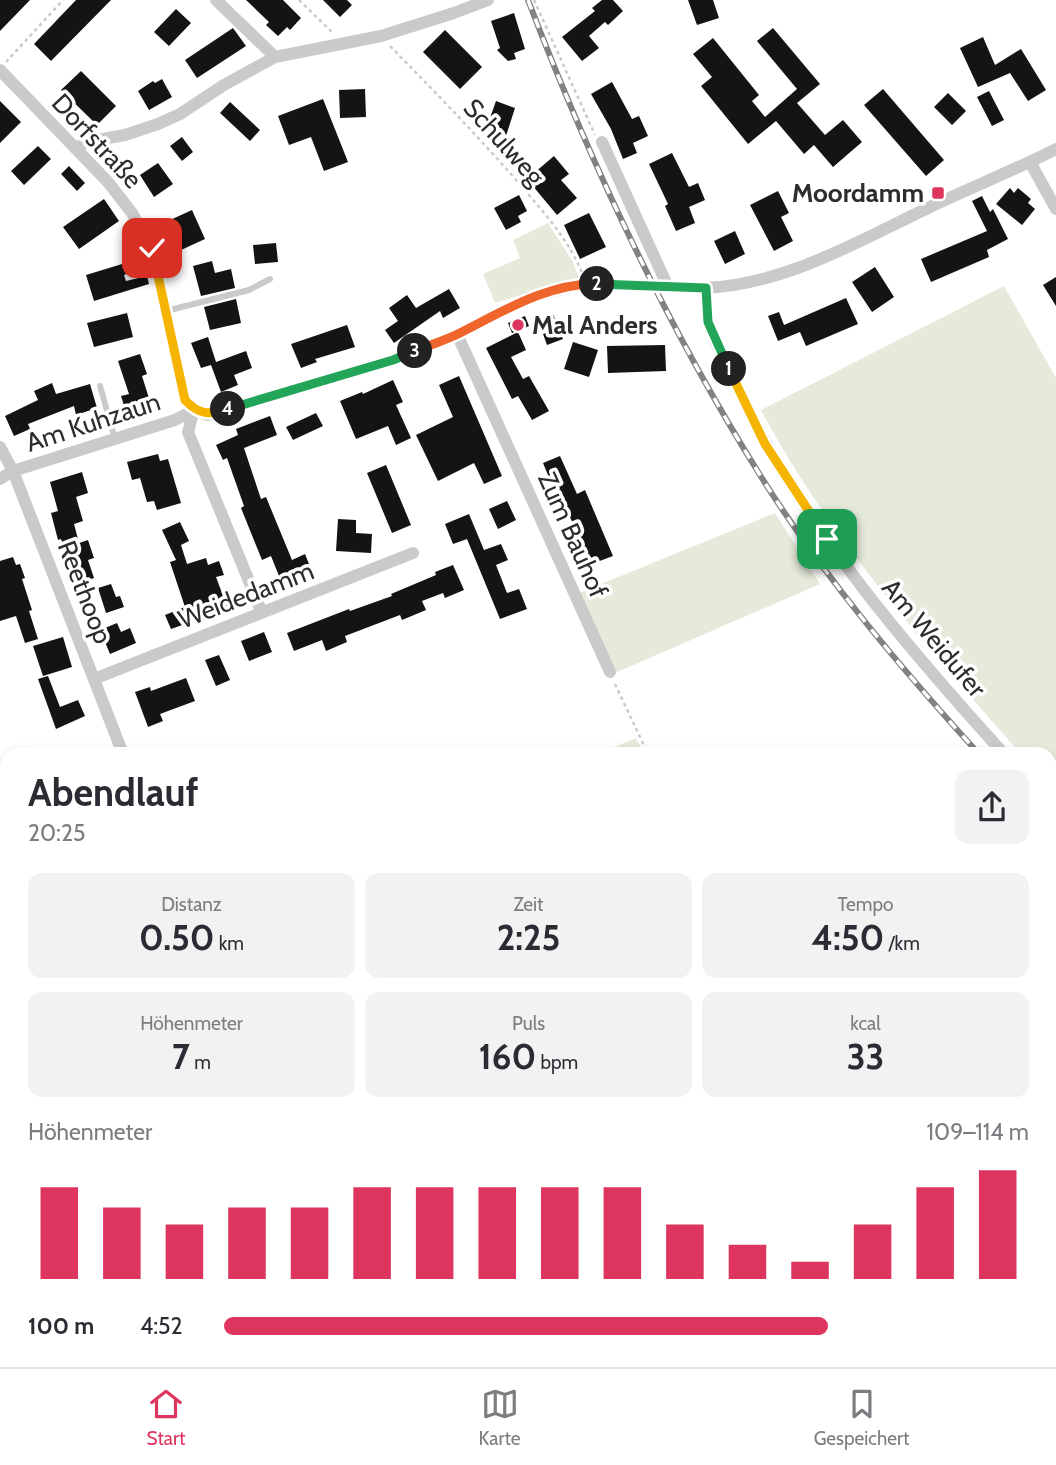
<!DOCTYPE html>
<html lang="de">
<meta charset="utf-8">
<style>
:root{--surface:#fff;--page:#f2f2f3;--text:#2b2b33;--muted:#7c7c81;--line:#e1e1e2;--accent:#de355e}
body{margin:0;font-family:Cabin,sans-serif;background:var(--page);color:var(--text);height:100vh;display:flex;flex-direction:column;font-size:26px;white-space:nowrap}
*{box-sizing:border-box;margin:0}
p{font-size:23px;color:var(--muted)}
.icon{flex:none;width:38px;height:38px;fill:none;stroke:currentColor;stroke-width:2;stroke-linecap:round;stroke-linejoin:round}
.map{position:relative;flex:1;overflow:hidden}
.drawer{position:absolute;left:0px;top:747px;width:1057px;height:621px;display:flex;flex-direction:column;background:var(--surface);border-radius:21px 21px 0 0;box-shadow:0 4px 10px #0003}
.drawer>*{flex:none}
.pin{position:absolute;display:grid;place-items:center;width:60px;height:60px;color:#fff;margin:-30px;border-radius:14px;box-shadow:0 4px 10px #0006}
.km{position:absolute;width:35px;height:35px;margin:-18px;border-radius:50%;background:#222;color:#fff;font-size:19px;line-height:35px;text-align:center}
.round{display:grid;place-items:center;flex:none;width:74px;height:74px;border-radius:14px;background:var(--page)}
.headline{display:flex;align-items:center;justify-content:space-between;height:119px;padding:0 28px}
h1{font-size:38px;font-weight:700;line-height:52px}
.figures{display:grid;grid-template-columns:repeat(3,1fr);gap:10px;height:119px;padding:7px 28px}
.figures div{display:grid;align-content:center;border-radius:14px;background:var(--page);text-align:center}
.figures b{font-size:35px;font-weight:700}
.figures small{font-size:19px;font-weight:400}
.figures p{font-size:19px}
.chart{height:196px;padding:14px 28px}
.chart p{display:flex;justify-content:space-between}
.chart svg{width:100%;height:126px;margin-top:7px;stroke:var(--accent);stroke-width:6}
ul{padding:0 28px;list-style:none;font-size:23px}
li{display:grid;grid-template-columns:112px 84px 1fr;align-items:center;height:52px}
li i{height:18px;border-radius:9px;background:var(--accent)}
.tab-bar{display:flex;justify-content:space-around;align-items:center;height:98px;border-top:2px solid var(--line);background:var(--surface);font-size:19px;color:var(--muted)}
.tab-bar a{display:grid;justify-items:center;gap:4px}
.tab-bar .active{color:var(--accent)}
.map>svg:first-child{display:block}
.green{fill:#e6eadb}
.lines{fill:none;stroke-linecap:round;stroke-linejoin:round}
.stream{stroke:#c7e2e9;stroke-width:3.5}
.building{fill:#141414}
.path{stroke:#cacaca;stroke-width:2.5;stroke-dasharray:3.5 3.5;stroke-linecap:butt}
.lane{stroke:#cacaca;stroke-width:6}
.street{stroke:#cacaca;stroke-width:12}
.rail-casing{stroke:#828282;stroke-width:6}
.rail{stroke:#fff;stroke-width:3.5;stroke-dasharray:10;stroke-linecap:butt}
.split-1-casing{stroke:#fff;stroke-width:14}
.split-2-casing{stroke:#fff;stroke-width:14}
.split-3-casing{stroke:#fff;stroke-width:14}
.split-4-casing{stroke:#fff;stroke-width:14}
.split-5-casing{stroke:#fff;stroke-width:14}
.split-1{stroke:#f5b400;stroke-width:9}
.split-2{stroke:#22a559;stroke-width:9}
.split-3{stroke:#f0652b;stroke-width:9}
.split-4{stroke:#22a559;stroke-width:9}
.split-5{stroke:#f5b400;stroke-width:9}
.poi-dot{fill:#de355e;stroke:#fff;stroke-width:2.5}
.labels{text-anchor:middle;dominant-baseline:central;stroke-width:7;stroke-linejoin:round;paint-order:stroke}
.street-label{font-size:26px;fill:#2d2d2d;stroke:#fff}
.poi-label{font-size:26px;font-weight:bold;fill:#2d2d2d;stroke:#fff;text-anchor:end}
</style>
<div class="map">
<svg width="1056" height="1367" viewBox="0 0 1056 1367">
<rect width="100%" height="100%" fill="#fff"/>
<path class="green" d="M 548,223 L 573,262 L 579,278 L 495,303 L 483,274 L 520,258 L 513,240 Z
M 1004,286 L 1056,378 L 1056,793 L 1050,787 L 1050,754 L 1021,754 C 926,646 829,538 761,410 Z
M 775,513 L 820,584 L 615,673 L 579,593 Z
M 636,738 L 644,754 L 599,754 Z
M 1056,943 L 1056,990 L 1050,994 L 1050,946 Z
M 7,1047 L 7,1117 L 0,1100 L 0,1050 Z
M 301,1362 L 383,1362 L 372,1367 L 291,1367 Z"/>
<g class="lines">
<path class="stream" d="M 0,817 L 7,815
M 1050,987 L 1056,984
M 482,1362 L 485,1367
M 353,1367 L 363,1362"/>
</g>
<path class="building" d="M 0,0 L 30,0 L 0,31 Z
M 76,0 L 111,0 L 51,61 L 34,44 Z
M 246,0 L 283,0 L 301,18 L 290,30 L 287,27 L 278,36 L 266,25 L 269,22 Z
M 323,0 L 347,0 L 352,5 L 340,17 Z
M 602,0 L 613,0 L 623,11 L 608,25 L 605,22 L 589,36 L 599,48 L 582,61 L 562,37 L 595,11 L 592,8 Z
M 688,0 L 713,0 L 719,18 L 697,25 Z
M 176,9 L 191,23 L 169,46 L 154,32 Z
M 514,13 L 525,49 L 514,53 L 516,59 L 508,61 L 497,50 L 500,48 L 491,21 Z
M 233,28 L 246,46 L 197,78 L 185,60 Z
M 773,28 L 820,84 L 797,103 L 825,135 L 843,120 L 862,142 L 833,167 L 814,145 L 804,154 L 776,121 L 748,144 L 701,86 L 712,77 L 693,54 L 713,38 L 759,95 L 752,101 L 765,117 L 797,89 L 757,41 Z
M 445,30 L 482,67 L 460,89 L 423,52 Z
M 983,37 L 995,65 L 1021,49 L 1046,90 L 1028,101 L 1010,73 L 978,87 L 960,48 Z
M 81,71 L 116,106 L 97,125 L 61,90 Z
M 162,79 L 172,97 L 149,110 L 138,91 L 153,81 L 155,83 Z
M 612,82 L 632,119 L 639,116 L 648,136 L 633,143 L 637,153 L 623,159 L 611,129 L 591,94 Z
M 365,89 L 366,117 L 340,118 L 339,90 Z
M 883,89 L 944,160 L 926,176 L 864,105 Z
M 989,91 L 1004,120 L 992,126 L 977,97 Z
M 948,93 L 966,111 L 952,125 L 934,107 Z
M 323,99 L 348,162 L 324,171 L 311,137 L 289,145 L 278,116 Z
M 0,101 L 21,122 L 0,143 Z
M 496,101 L 515,108 L 505,139 L 485,132 Z
M 230,102 L 260,130 L 250,141 L 220,113 Z
M 182,137 L 193,152 L 182,161 L 170,146 Z
M 38,146 L 51,159 L 24,185 L 11,171 Z
M 672,153 L 689,187 L 698,183 L 705,200 L 689,207 L 695,223 L 676,231 L 665,206 L 668,204 L 649,164 Z
M 554,156 L 569,174 L 561,180 L 577,198 L 557,215 L 527,179 Z
M 158,163 L 173,184 L 154,197 L 140,175 Z
M 69,166 L 85,183 L 77,191 L 61,174 Z
M 1010,188 L 1014,193 L 1018,188 L 1031,199 L 1028,203 L 1035,209 L 1022,225 L 996,204 Z
M 778,191 L 789,213 L 781,217 L 793,241 L 774,251 L 750,205 Z
M 519,195 L 527,211 L 518,216 L 521,222 L 506,230 L 494,208 Z
M 982,196 L 990,212 L 993,209 L 1008,239 L 987,250 L 989,257 L 931,282 L 921,259 L 987,231 L 972,201 Z
M 104,199 L 119,221 L 79,249 L 63,227 Z
M 192,210 L 205,239 L 181,250 L 168,221 Z
M 589,213 L 606,247 L 580,259 L 564,225 Z
M 735,231 L 745,254 L 725,264 L 714,241 Z
M 276,243 L 278,262 L 255,264 L 253,245 Z
M 145,257 L 147,265 L 124,275 L 126,281 L 147,276 L 149,284 L 94,301 L 86,275 Z
M 212,261 L 215,273 L 231,269 L 235,288 L 201,296 L 193,266 Z
M 875,267 L 894,297 L 872,312 L 852,282 Z
M 1056,277 L 1056,306 L 1043,285 Z
M 449,289 L 460,308 L 443,318 L 440,311 L 394,343 L 385,330 L 398,321 L 389,308 L 407,295 L 416,308 Z
M 846,298 L 858,324 L 806,346 L 800,332 L 778,341 L 768,316 L 779,312 L 784,325 Z
M 236,299 L 241,323 L 210,330 L 204,307 Z
M 127,313 L 133,337 L 94,347 L 87,323 Z
M 553,314 L 563,339 L 547,345 L 538,320 Z
M 525,316 L 529,326 L 512,333 L 508,323 Z
M 347,325 L 355,347 L 315,359 L 317,362 L 301,368 L 291,344 Z
M 518,332 L 526,350 L 511,357 L 523,379 L 529,376 L 549,411 L 532,420 L 518,396 L 512,399 L 486,348 Z
M 208,337 L 216,362 L 246,351 L 252,368 L 234,375 L 238,385 L 221,392 L 211,365 L 201,368 L 191,343 Z
M 573,342 L 598,350 L 589,377 L 564,369 Z
M 665,345 L 666,371 L 608,373 L 607,346 Z
M 140,354 L 147,374 L 142,376 L 153,411 L 128,418 L 121,396 L 129,394 L 118,361 Z
M 459,376 L 502,476 L 484,484 L 474,463 L 438,481 L 416,435 L 453,417 L 439,385 Z
M 393,380 L 403,402 L 396,405 L 411,438 L 396,445 L 388,426 L 356,439 L 340,401 L 362,392 L 363,394 Z
M 52,383 L 56,394 L 90,384 L 97,408 L 76,415 L 74,406 L 28,424 L 30,429 L 14,436 L 5,416 L 38,400 L 34,391 Z
M 316,413 L 323,426 L 293,440 L 286,427 Z
M 270,416 L 277,435 L 244,448 L 261,499 L 266,497 L 292,560 L 305,554 L 313,574 L 283,586 L 271,556 L 262,560 L 241,508 L 244,506 L 227,458 L 223,460 L 216,445 L 238,435 L 236,429 Z
M 158,454 L 160,461 L 168,459 L 181,503 L 157,510 L 154,501 L 147,502 L 140,478 L 132,480 L 127,462 Z
M 560,456 L 577,494 L 585,490 L 613,556 L 589,565 L 576,533 L 578,532 L 553,487 L 543,463 Z
M 386,465 L 411,525 L 392,533 L 367,473 Z
M 82,472 L 88,493 L 76,497 L 83,521 L 74,524 L 79,543 L 88,540 L 94,558 L 88,560 L 94,578 L 77,584 L 61,539 L 58,540 L 51,513 L 58,511 L 50,482 Z
M 507,501 L 516,520 L 498,529 L 489,509 Z
M 469,514 L 484,550 L 501,544 L 508,560 L 496,565 L 507,593 L 519,589 L 527,609 L 500,619 L 467,539 L 453,544 L 445,524 Z
M 338,519 L 356,520 L 356,533 L 372,534 L 371,553 L 336,551 Z
M 180,522 L 189,541 L 181,545 L 187,564 L 206,558 L 208,565 L 219,561 L 224,575 L 216,577 L 228,609 L 171,629 L 165,615 L 185,607 L 170,562 L 176,560 L 162,530 Z
M 13,557 L 16,565 L 20,564 L 25,578 L 22,579 L 32,610 L 29,611 L 38,639 L 25,643 L 16,616 L 0,621 L 0,561 Z
M 453,565 L 464,590 L 445,598 L 443,593 L 422,601 L 426,610 L 402,620 L 400,615 L 345,636 L 347,642 L 326,651 L 322,640 L 294,651 L 287,633 L 349,609 L 350,611 L 392,596 L 391,594 L 436,575 L 435,572 Z
M 111,584 L 116,597 L 120,596 L 124,607 L 106,613 L 98,588 Z
M 117,623 L 121,632 L 130,628 L 136,643 L 110,654 L 100,630 Z
M 264,632 L 272,652 L 249,661 L 241,641 Z
M 63,637 L 72,667 L 43,676 L 33,646 Z
M 219,655 L 230,680 L 216,686 L 205,660 Z
M 48,676 L 60,707 L 78,700 L 85,716 L 56,729 L 38,679 Z
M 186,678 L 195,701 L 160,714 L 163,721 L 148,727 L 135,692 L 150,687 L 151,691 Z"/>
<g class="lines">
<path class="path" d="M 299,0 L 334,34
M 534,0 L 595,135
M 390,46 C 433,90 476,134 516,180 C 540,208 568,238 582,273
M 6,62 L 63,0
M 615,684 L 648,754
M 0,1341 L 7,1343
M 0,1360 L 7,1346"/>
<path class="lane" d="M 166,311 L 249,290 L 270,279
M 100,386 L 115,439"/>
<path class="street" d="M 216,0 L 275,57
M 0,70 L 108,182 L 132,213 L 152,248 L 185,400 L 194,410 L 208,415 L 393,360 L 457,334 L 528,298 L 586,283 L 706,288 C 786,284 859,241 930,207 C 972,187 1015,170 1056,149
M 602,142 L 668,287
M 76,149 L 85,142 L 125,135 L 158,124 L 180,114 L 224,85 L 275,57 L 381,36 L 454,13 L 488,0
M 1030,162 L 1056,209
M 706,288 C 707,299 706,310 708,320 C 711,338 736,384 745,403 C 810,534 906,646 1004,754
M 457,334 L 610,672
M 194,410 L 188,432 L 262,613
M 0,447 L 13,471 L 123,754
M 0,479 L 13,471 L 175,420 L 194,410
M 94,679 L 413,553
M 1050,806 L 1056,812"/>
<defs>
<path id="rail" d="M 528,0 C 591,165 667,326 760,475 C 823,576 900,667 979,754
M 1050,833 L 1056,839
M 1050,935 L 1056,931
M 246,1367 L 256,1362
M 263,1367 L 273,1362"/>
</defs>
<use href="#rail" class="rail-casing"/>
<use href="#rail" class="rail"/>
</g>
<g class="lines">
<defs>
<path id="split-1" d="M 729,369 L 765,444 L 827,539"/>
<path id="split-2" d="M 597,284 L 706,288 L 708,322 L 729,369"/>
<path id="split-3" d="M 415,351 C 430,345 446,340 460,333 C 500,313 550,282 597,284"/>
<path id="split-4" d="M 228,409 L 393,360 L 415,351"/>
<path id="split-5" d="M 152,248 L 185,400 C 199,415 209,415 228,409"/>
</defs>
<use href="#split-1" class="split-1-casing"/>
<use href="#split-2" class="split-2-casing"/>
<use href="#split-3" class="split-3-casing"/>
<use href="#split-4" class="split-4-casing"/>
<use href="#split-5" class="split-5-casing"/>
<use href="#split-1" class="split-1"/>
<use href="#split-2" class="split-2"/>
<use href="#split-3" class="split-3"/>
<use href="#split-4" class="split-4"/>
<use href="#split-5" class="split-5"/>
</g>
<g class="poi-dot">
<rect x="931" y="186" width="14" height="14" rx="3.5"/>
<circle cx="518" cy="325" r="7"/>
</g>
<g class="labels">
<g class="street-label">
<text transform="translate(97 141) rotate(47)">Dorfstraße</text>
<text transform="translate(504 142) rotate(48)">Schulweg</text>
<text transform="translate(93 422) rotate(-18)">Am Kuhzaun</text>
<text transform="translate(573 535) rotate(66)">Zum Bauhof</text>
<text transform="translate(85 592) rotate(69)">Reethoop</text>
<text transform="translate(246 595) rotate(-21)">Weidedamm</text>
<text transform="translate(934 638) rotate(50)">Am Weidufer</text>
</g>
<g class="poi-label">
<text x="924" y="193">Moordamm</text>
<text x="532" y="325" text-anchor="start">Mal Anders</text>
</g>
</g>
</svg>
<div class="pin" style="left:827px;top:539px;background:#1e9e55"><svg class="icon" aria-label="arrive" viewBox="0 0 24 24"><path d="M6 21V4h12l-3 4 3 4H6"/></svg></div>
<div class="pin" style="left:152px;top:248px;background:#d93025"><svg class="icon" aria-label="check" viewBox="0 0 24 24"><path d="M5 12l5 5 9-10"/></svg></div>
<b class="km" style="left:729px;top:369px">1</b>
<b class="km" style="left:597px;top:284px">2</b>
<b class="km" style="left:415px;top:351px">3</b>
<b class="km" style="left:228px;top:409px">4</b>
<section class="drawer">
<div class="headline"><div><h1>Abendlauf</h1><p>20:25</p></div><a class="round"><svg class="icon" aria-label="share" viewBox="0 0 24 24"><path d="M12 15V3M7 8l5-5 5 5M5 13v7h14v-7"/></svg></a></div>
<div class="figures">
<div><p>Distanz</p><b>0.50<small> km</small></b></div>
<div><p>Zeit</p><b>2:25</b></div>
<div><p>Tempo</p><b>4:50<small> /km</small></b></div>
</div>
<div class="figures">
<div><p>Höhenmeter</p><b>7<small> m</small></b></div>
<div><p>Puls</p><b>160<small> bpm</small></b></div>
<div><p>kcal</p><b>33</b></div>
</div>
<div class="chart"><p><span>Höhenmeter</span>109–114 m</p>
<svg viewBox="0 0 160 44" preserveAspectRatio="none"><path d="M5 44V12M15 44V19M25 44V25M35 44V19M45 44V19M55 44V12M65 44V12M75 44V12M85 44V12M95 44V12M105 44V25M115 44V32M125 44V38M135 44V25M145 44V12M155 44V6"/></svg>
</div>
<ul>
<li><b>100 m</b>4:52<i style="width:75%"></i></li>
</ul>
</section>
</div>
<nav class="tab-bar">
<a class="active"><svg class="icon" aria-label="home" viewBox="0 0 24 24"><path d="M3 11l9-7 9 7M6 9v11h12V9"/></svg>Start</a>
<a><svg class="icon" aria-label="map" viewBox="0 0 24 24"><path d="M3 6l6-2 6 2 6-2v14l-6 2-6-2-6 2zM9 4v14M15 6v14"/></svg>Karte</a>
<a><svg class="icon" aria-label="saved" viewBox="0 0 24 24"><path d="M7 4h10v16l-5-4-5 4z"/></svg>Gespeichert</a>
</nav>
